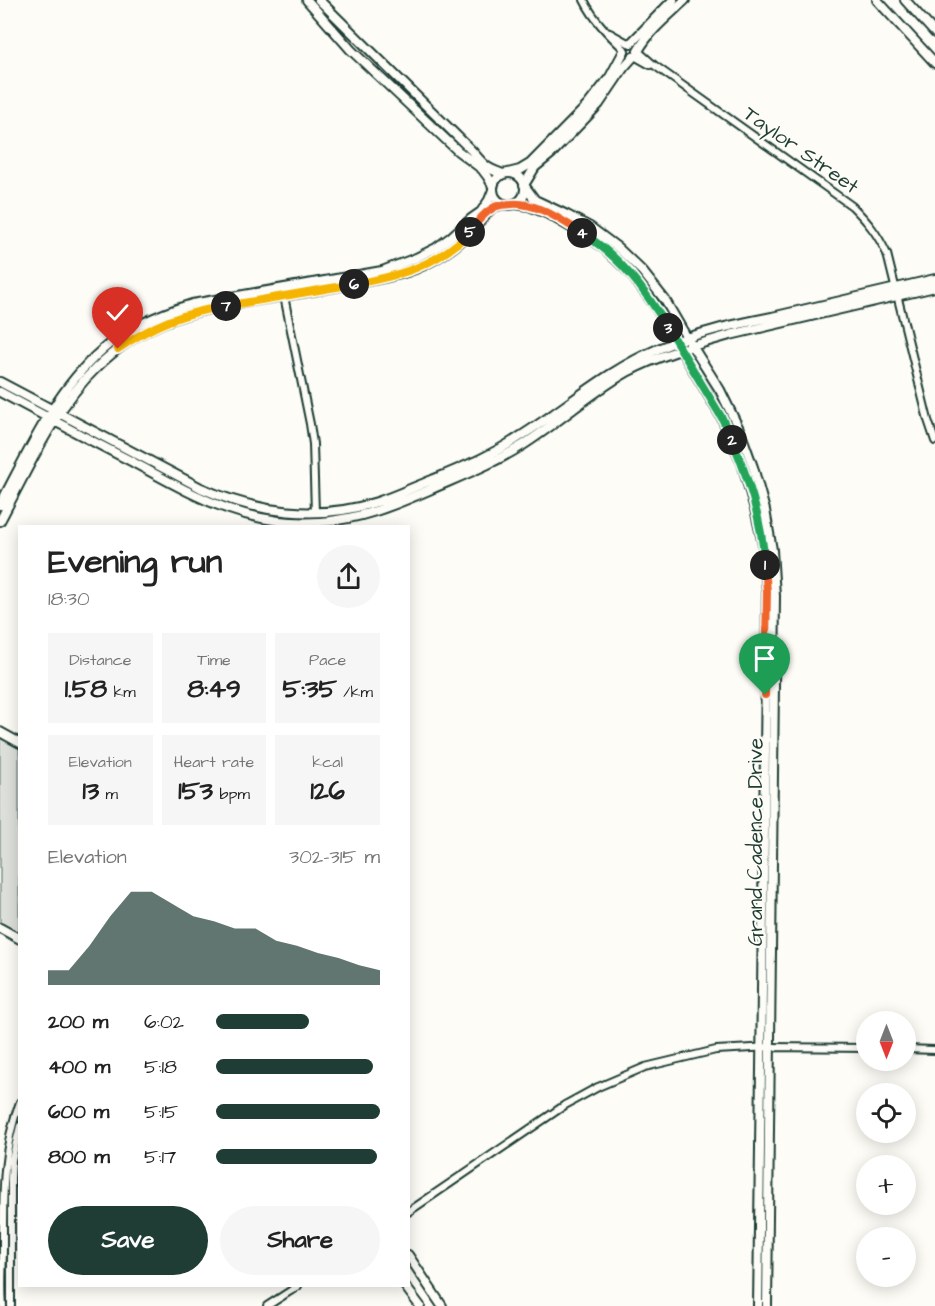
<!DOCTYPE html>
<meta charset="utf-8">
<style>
:root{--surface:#fff;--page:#f6f6f6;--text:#222;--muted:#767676;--accent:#1f3d34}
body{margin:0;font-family:"Architects Daughter",sans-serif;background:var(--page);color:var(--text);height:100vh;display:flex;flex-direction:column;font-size:22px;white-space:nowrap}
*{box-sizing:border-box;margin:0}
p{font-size:20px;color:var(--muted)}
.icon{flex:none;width:33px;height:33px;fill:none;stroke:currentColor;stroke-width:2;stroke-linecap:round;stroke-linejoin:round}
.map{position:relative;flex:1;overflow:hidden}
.drawer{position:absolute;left:18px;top:525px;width:392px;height:762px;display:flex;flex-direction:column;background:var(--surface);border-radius:0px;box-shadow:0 3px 15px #0003}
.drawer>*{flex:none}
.needle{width:39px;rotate:180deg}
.controls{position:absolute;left:856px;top:1011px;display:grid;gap:12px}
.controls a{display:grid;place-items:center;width:60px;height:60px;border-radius:50%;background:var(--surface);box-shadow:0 3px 15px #0003;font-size:30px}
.pin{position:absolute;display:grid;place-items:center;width:51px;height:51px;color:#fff;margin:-62px -26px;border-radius:50% 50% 50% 0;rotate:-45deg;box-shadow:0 0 6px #0007}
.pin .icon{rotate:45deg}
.km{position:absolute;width:30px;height:30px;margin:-15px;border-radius:50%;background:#222;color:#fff;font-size:16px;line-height:30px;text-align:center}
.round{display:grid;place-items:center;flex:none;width:63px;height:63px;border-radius:32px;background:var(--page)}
.head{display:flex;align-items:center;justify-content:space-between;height:102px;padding:0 30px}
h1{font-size:33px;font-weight:800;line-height:45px}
.stats{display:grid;grid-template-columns:repeat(3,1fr);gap:9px;height:102px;padding:6px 30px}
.stats div{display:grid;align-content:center;border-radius:0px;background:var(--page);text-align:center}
.stats b{font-size:26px;font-weight:800}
.stats small{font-size:16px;font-weight:400}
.stats p{font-size:16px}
.chart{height:168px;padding:12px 30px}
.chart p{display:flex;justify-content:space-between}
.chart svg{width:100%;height:108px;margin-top:6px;fill:var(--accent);opacity:.7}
.cta{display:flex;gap:12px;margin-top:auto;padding:12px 30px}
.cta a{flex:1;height:69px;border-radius:36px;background:var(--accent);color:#fff;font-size:24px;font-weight:800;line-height:69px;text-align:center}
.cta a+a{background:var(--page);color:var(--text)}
ul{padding:0 30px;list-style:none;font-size:20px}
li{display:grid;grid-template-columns:96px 72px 1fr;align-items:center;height:45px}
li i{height:15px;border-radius:8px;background:var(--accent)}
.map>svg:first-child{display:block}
.green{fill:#dde0db;stroke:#7e8e88;stroke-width:1.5}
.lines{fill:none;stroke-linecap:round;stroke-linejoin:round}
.minor-casing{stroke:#1f3d34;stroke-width:10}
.major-casing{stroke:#1f3d34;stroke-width:12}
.minor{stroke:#fdfcf7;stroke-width:6}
.major{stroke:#fdfcf7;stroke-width:8}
.split-1-casing{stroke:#fff;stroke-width:12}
.split-2-casing{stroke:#fff;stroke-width:12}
.split-3-casing{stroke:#fff;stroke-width:12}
.split-4-casing{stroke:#fff;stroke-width:12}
.split-5-casing{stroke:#fff;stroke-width:12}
.split-6-casing{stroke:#fff;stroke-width:12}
.split-7-casing{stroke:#fff;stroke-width:12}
.split-8-casing{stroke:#fff;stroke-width:12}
.split-1{stroke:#f0652b;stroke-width:8}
.split-2{stroke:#22a559;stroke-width:8}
.split-3{stroke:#22a559;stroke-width:8}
.split-4{stroke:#22a559;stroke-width:8}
.split-5{stroke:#f0652b;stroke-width:8}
.split-6{stroke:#f5b400;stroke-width:8}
.split-7{stroke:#f5b400;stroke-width:8}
.split-8{stroke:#f5b400;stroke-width:8}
.labels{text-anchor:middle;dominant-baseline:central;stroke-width:4.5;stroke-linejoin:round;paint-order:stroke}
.street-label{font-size:21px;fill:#1f3d34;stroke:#fdfcf7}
</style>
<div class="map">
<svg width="935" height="1306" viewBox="0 0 935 1306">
<rect width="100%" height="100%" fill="#fdfcf7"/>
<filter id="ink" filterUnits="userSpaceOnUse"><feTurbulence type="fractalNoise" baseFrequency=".0167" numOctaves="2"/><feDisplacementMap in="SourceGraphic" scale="12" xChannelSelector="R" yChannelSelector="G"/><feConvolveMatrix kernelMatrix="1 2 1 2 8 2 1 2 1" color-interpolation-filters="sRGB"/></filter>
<g filter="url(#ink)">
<path class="green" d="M 0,735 L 19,745 L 19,935 L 0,925 Z"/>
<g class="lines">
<defs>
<path id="minor" d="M 584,0 C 594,20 608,34 624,49
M 610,33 L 628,43
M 638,51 L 654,65 L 852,206 C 868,222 877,233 887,254 L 928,420 L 935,441
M 634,56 L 650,65
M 284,296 L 310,424 L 313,444 L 315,513
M 906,1049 L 935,1050
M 408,1212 L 565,1105 L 598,1087 L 645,1067 L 716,1050 L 771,1047 L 867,1048
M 3,1306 C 1,1286 3,1265 3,1245 C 3,1197 2,1148 20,1102
M 11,1306 L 11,1179 L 12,1160 L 20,1126
M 267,1306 L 298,1286"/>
<path id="major" d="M 307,0 L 351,50 L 458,151 L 482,169 L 488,177 L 493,186
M 319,0 L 472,151 C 483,164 485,168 503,174
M 877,0 L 935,63
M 905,0 L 935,33
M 631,43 L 673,0
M 638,51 C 650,30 668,16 685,0
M 633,57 L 624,67 L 599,104 L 551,154 L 535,167 L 524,185 L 535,200 L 567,215 L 590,227 L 618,248 L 642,271 L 665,300 L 687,338 L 720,390 L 740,431 L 753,467 L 765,510 L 772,550 L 775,596 L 767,1306
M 508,173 L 520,170 L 530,164 L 588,105 L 610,77 L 624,51
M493 189a16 16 0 1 1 32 0a16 16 0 1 1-32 0Z
M 515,204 L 529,206 L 548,214 L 593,240 L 605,249 L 630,273 L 655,306 L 722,418 L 742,463 L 756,513 L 764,549 L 767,592 L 758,1306
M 0,382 L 201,488 C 257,513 318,521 377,502 C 396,496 414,487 432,480 C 463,467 493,455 521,436 C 567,407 608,370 658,349 C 694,333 733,325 772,317 C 826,304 881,292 935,279
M 0,392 C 43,415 86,438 129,460 C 192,494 245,527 320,522 C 361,519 392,506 429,490 C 461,476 493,464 523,445 C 559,422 590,393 627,372 C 659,355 695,345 730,335 L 935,287
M 0,505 C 28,452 56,390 102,350 C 127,328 159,314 192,304 L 382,271 L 416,258 L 436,248 L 451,237 L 471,219 L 481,212 L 489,200 L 493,190
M 0,521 C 27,471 54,408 96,368 C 144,321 188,312 251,301 C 283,296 314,291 345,285 C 372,280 399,277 424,265 C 438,258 451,250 462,240 C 472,231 480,220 490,210 L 493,207 L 505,204
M 0,732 L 20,743
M 0,928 L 20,939
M 408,1255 L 442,1306
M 405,1286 L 420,1306"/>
</defs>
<use href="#minor" class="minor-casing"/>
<use href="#major" class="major-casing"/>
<use href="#minor" class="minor"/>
<use href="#major" class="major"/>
</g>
</g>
<g class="lines" filter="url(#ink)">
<defs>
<path id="split-1" d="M 765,565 L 767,592 L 765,695"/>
<path id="split-2" d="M 732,440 C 749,479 762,523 765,565"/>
<path id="split-3" d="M 668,328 L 722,418 L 732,440"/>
<path id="split-4" d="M 582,233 C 620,256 645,290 668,328"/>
<path id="split-5" d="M 470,232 C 476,223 484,213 493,208 C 499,204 505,205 512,204 C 536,202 561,220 582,233"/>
<path id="split-6" d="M 354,284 C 399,276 437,266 470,232"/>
<path id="split-7" d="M 226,306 L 354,284"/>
<path id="split-8" d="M 118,349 C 154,324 183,313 226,306"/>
</defs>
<use href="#split-1" class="split-1-casing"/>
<use href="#split-2" class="split-2-casing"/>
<use href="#split-3" class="split-3-casing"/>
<use href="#split-4" class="split-4-casing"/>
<use href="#split-5" class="split-5-casing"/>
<use href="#split-6" class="split-6-casing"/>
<use href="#split-7" class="split-7-casing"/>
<use href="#split-8" class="split-8-casing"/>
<use href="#split-1" class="split-1"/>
<use href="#split-2" class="split-2"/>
<use href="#split-3" class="split-3"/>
<use href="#split-4" class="split-4"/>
<use href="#split-5" class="split-5"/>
<use href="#split-6" class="split-6"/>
<use href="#split-7" class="split-7"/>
<use href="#split-8" class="split-8"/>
</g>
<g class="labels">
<g class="street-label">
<text transform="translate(801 150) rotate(35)">Taylor Street</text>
<text transform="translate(755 842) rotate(-90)">Grand Cadence Drive</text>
</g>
</g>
</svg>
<div class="controls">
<a><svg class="needle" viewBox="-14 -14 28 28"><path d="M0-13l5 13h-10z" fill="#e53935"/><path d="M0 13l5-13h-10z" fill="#767676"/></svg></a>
<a><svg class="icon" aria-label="locate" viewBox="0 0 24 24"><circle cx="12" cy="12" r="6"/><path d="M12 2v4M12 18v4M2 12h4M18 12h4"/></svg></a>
<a>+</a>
<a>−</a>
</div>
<div class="pin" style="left:765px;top:695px;background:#1e9e55"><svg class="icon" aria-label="arrive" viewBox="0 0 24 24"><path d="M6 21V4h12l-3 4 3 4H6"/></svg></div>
<div class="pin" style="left:118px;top:349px;background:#d93025"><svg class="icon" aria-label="check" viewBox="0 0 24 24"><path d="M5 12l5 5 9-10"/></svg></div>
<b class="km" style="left:765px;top:565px">1</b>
<b class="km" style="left:732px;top:440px">2</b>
<b class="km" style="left:668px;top:328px">3</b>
<b class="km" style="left:582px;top:233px">4</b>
<b class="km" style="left:470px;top:232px">5</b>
<b class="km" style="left:354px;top:284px">6</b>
<b class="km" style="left:226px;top:306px">7</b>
<section class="drawer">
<div class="head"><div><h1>Evening run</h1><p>18:30</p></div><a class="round"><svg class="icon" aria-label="share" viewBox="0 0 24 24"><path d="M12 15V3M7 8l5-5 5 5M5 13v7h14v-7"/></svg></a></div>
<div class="stats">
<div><p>Distance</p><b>1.58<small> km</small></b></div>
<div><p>Time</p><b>8:49</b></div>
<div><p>Pace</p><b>5:35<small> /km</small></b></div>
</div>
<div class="stats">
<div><p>Elevation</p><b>13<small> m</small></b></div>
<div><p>Heart rate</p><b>153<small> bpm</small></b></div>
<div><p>kcal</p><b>126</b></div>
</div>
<div class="chart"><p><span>Elevation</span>302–315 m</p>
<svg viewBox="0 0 160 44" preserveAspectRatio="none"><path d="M0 44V38L10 38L20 28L30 16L40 6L50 6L60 11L70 16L80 18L90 21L100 21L110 26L120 28L130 31L140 33L150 36L160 38V44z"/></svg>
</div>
<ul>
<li><b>200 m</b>6:02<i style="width:57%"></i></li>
<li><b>400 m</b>5:18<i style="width:96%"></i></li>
<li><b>600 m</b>5:15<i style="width:100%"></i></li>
<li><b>800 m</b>5:17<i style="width:98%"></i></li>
</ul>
<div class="cta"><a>Save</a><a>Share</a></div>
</section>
</div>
